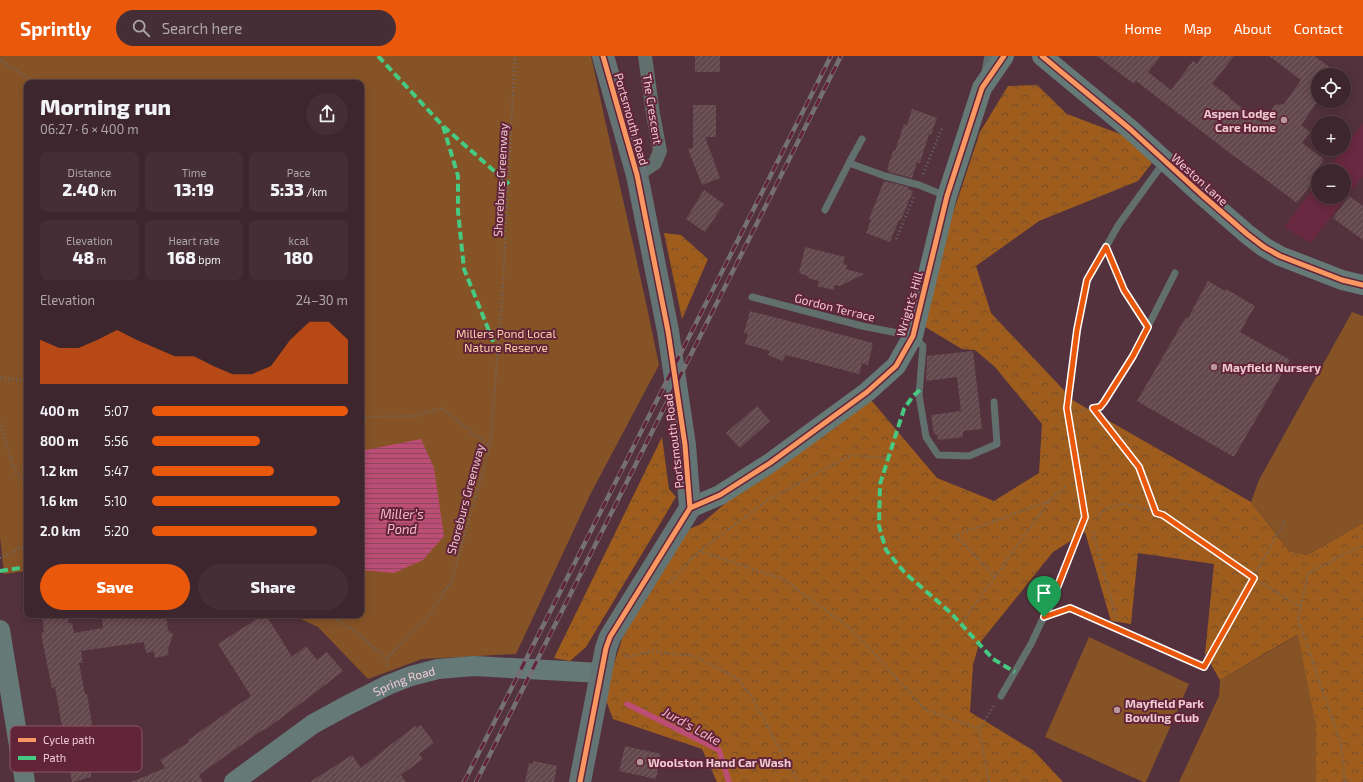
<!DOCTYPE html>
<meta charset="utf-8">
<style>
:root{--surface:#3e262e;--page:#452e36;--text:#f1f3f6;--muted:#ada5aa;--line:#57434a;--accent:#ea580c}
body{margin:0;font-family:"Exo 2",sans-serif;background:var(--page);color:var(--text);height:100vh;display:flex;flex-direction:column;font-size:15px;white-space:nowrap}
*{box-sizing:border-box;margin:0}
p{font-size:13px;color:var(--muted)}
.icon{flex:none;width:22px;height:22px;fill:none;stroke:currentColor;stroke-width:2;stroke-linecap:round;stroke-linejoin:round}
.map{position:relative;flex:1;overflow:hidden}
.side{position:absolute;left:24px;top:24px;width:340px;height:538px;display:flex;flex-direction:column;background:var(--surface);border-radius:8px;box-shadow:0 2px 10px #0003,0 0 0 1px var(--line)}
.side>*{flex:none}
.fabs{position:absolute;left:1311px;top:12px;display:grid;gap:8px}
.fabs a{display:grid;place-items:center;width:40px;height:40px;border-radius:50%;background:var(--surface);box-shadow:0 2px 10px #0003,0 0 0 1px var(--line);font-size:20px}
.pin{position:absolute;display:grid;place-items:center;width:34px;height:34px;color:#fff;margin:-41px -17px;border-radius:50% 50% 50% 0;rotate:-45deg;box-shadow:0 0 4px #0007}
.pin .icon{rotate:45deg}
.round{display:grid;place-items:center;flex:none;width:42px;height:42px;border-radius:21px;background:var(--page)}
.head{display:flex;align-items:center;justify-content:space-between;height:68px;padding:0 16px}
h1{font-size:22px;font-weight:800;line-height:30px}
.stats{display:grid;grid-template-columns:repeat(3,1fr);gap:6px;height:68px;padding:4px 16px}
.stats div{display:grid;align-content:center;border-radius:8px;background:var(--page);text-align:center}
.stats b{font-size:17px;font-weight:800}
.stats small{font-size:11px;font-weight:400}
.stats p{font-size:11px}
.chart{height:112px;padding:8px 16px}
.chart p{display:flex;justify-content:space-between}
.chart svg{width:100%;height:72px;margin-top:4px;fill:var(--accent);opacity:.7}
.cta{display:flex;gap:8px;margin-top:auto;padding:8px 16px}
.cta a{flex:1;height:46px;border-radius:24px;background:var(--accent);color:#fff;font-size:16px;font-weight:800;line-height:46px;text-align:center}
.cta a+a{background:var(--page);color:var(--text)}
ul{padding:0 16px;list-style:none;font-size:13px}
li{display:grid;grid-template-columns:64px 48px 1fr;align-items:center;height:30px}
li i{height:10px;border-radius:5px;background:var(--accent)}
header{display:flex;align-items:center;gap:24px;box-sizing:border-box;height:56px;padding:0 20px;background:var(--accent);color:#fff}
header strong{font-size:19px}
nav{display:flex;gap:22px;margin-inline-start:auto;font-size:14px}
.search{width:280px;height:36px;background:var(--page);display:flex;align-items:center;gap:10px;box-sizing:border-box;padding:0 14px;border-radius:22px;color:var(--muted);font-size:15px}
.map>svg:first-child{display:block}
.built{fill:#692940}
.forest{fill:url(#forest-crowns)}
.park{fill:#865327}
.water{fill:url(#water-rules)}
.lines{fill:none;stroke-linecap:round;stroke-linejoin:round}
.stream{stroke:#bc4e75;stroke-width:5.5}
.building{fill:url(#building-hatch)}
.path{stroke:#6a696b;stroke-width:2.5;stroke-dasharray:1 3;stroke-linecap:butt}
.lane{stroke:#616f6d;stroke-width:7}
.street{stroke:#616f6d;stroke-width:14}
.secondary{stroke:#657977;stroke-width:20}
.primary{stroke:#647474;stroke-width:22}
.rail-casing{stroke:#747073;stroke-width:4.5}
.rail{stroke:#612439;stroke-width:3;stroke-dasharray:9;stroke-linecap:butt}
.quiet{stroke:#46c982;stroke-width:4;stroke-dasharray:8 4;stroke-linecap:butt}
.cycleway-casing{stroke:#612439;stroke-width:8}
.cycleway{stroke:#f99763;stroke-width:5}
.route-casing{stroke:#fff;stroke-width:8}
.route{stroke:#ea580c;stroke-width:5}
.poi-dot{fill:#b9959e;stroke:#612439;stroke-width:1.5}
.labels{text-anchor:middle;dominant-baseline:central;stroke-width:4;stroke-linejoin:round;paint-order:stroke}
.street-label{font-size:12px;fill:#f0cad3;stroke:#612439}
.poi-label{font-size:12px;font-weight:bold;fill:#f0cad3;stroke:#612439;text-anchor:start}
.park-label{font-size:12px;fill:#fdcea8;stroke:#612439}
.water-label{font-size:13px;font-style:italic;fill:#f7b9ca;stroke:#612439}
.key{fill:#612439;stroke:#8c5667;stroke-width:1}
.key-label{font-size:11px;fill:#f0cad3}
</style>
<header>
<strong>Sprintly</strong>
<div class="search"><svg class="icon" aria-label="search" viewBox="0 0 24 24"><circle cx="10" cy="10" r="6"/><path d="M15 15l6 6"/></svg>Search here</div>
<nav><a>Home</a><a>Map</a><a>About</a><a>Contact</a></nav>
</header>
<div class="map">
<svg width="1363" height="726" viewBox="0 0 1363 726">
<defs>
<pattern id="forest-crowns" width="20" height="18" patternUnits="userSpaceOnUse"><rect width="20" height="18" fill="#9e5d1c"/><path d="M2 6a3 3 0 1 1 6 0M12 15a3 3 0 1 1 6 0" fill="none" stroke="#774f2c"/></pattern>
<pattern id="water-rules" width="6" height="5" patternUnits="userSpaceOnUse"><rect width="6" height="5" fill="#bc4e75"/><path d="M0 2.5h6" fill="none" stroke="#8e475f"/></pattern>
<pattern id="building-hatch" width="6" height="6" patternUnits="userSpaceOnUse"><rect width="6" height="6" fill="#63484d"/><path d="M-1 1l2-2M0 6l6-6M5 7l2-2" fill="none" stroke="#7a6166"/></pattern>
</defs>
<rect width="100%" height="100%" fill="#53323d"/>
<path class="built" d="M 1363,67 L 1363,120 L 1311,187 L 1284,171 L 1318,126 L 1318,141 L 1344,141 L 1344,115 L 1326,115 Z"/>
<path class="forest" d="M 1037,29 L 1067,58 L 1125,80 L 1141,94 L 1152,107 L 1138,125 L 1039,165 L 976,210 L 991,257 L 1074,345 L 1251,446 L 1289,495 L 1307,499 L 1363,467 L 1363,726 L 1316,726 L 1316,671 L 1297,579 L 1220,624 L 1205,598 L 1214,508 L 1138,497 L 1131,568 L 1111,565 L 1085,476 L 1053,496 L 979,588 L 973,609 L 970,656 L 1034,695 L 1063,726 L 717,726 L 702,693 L 613,663 L 604,639 L 623,580 L 687,474 L 701,468 L 741,434 L 871,344 L 937,422 L 994,445 L 1039,417 L 1042,368 L 995,311 L 975,294 L 962,293 L 922,269 L 952,160 L 980,76 L 1008,30 Z
M 664,177 L 681,179 L 708,203 L 682,263 Z
M 662,381 L 669,433 L 676,441 L 586,591 L 570,605 L 554,602 Z"/>
<path class="park" d="M 0,0 L 591,0 C 613,103 638,205 659,309 L 591,437 L 516,598 L 422,603 L 368,623 L 318,571 L 292,559 L 361,559 L 361,27 L 27,27 L 27,515 L 4,518 L 0,481 Z
M 1352,256 L 1363,260 L 1363,467 L 1307,499 L 1289,495 L 1251,446 L 1259,424 Z
M 1298,579 L 1316,671 L 1316,726 L 1179,726 L 1219,640 L 1220,624 Z
M 1089,581 L 1189,628 L 1146,726 L 1143,726 L 1045,681 Z"/>
<path class="water" d="M 421,383 L 434,412 L 444,480 L 423,504 L 394,517 L 361,514 L 361,395 Z"/>
<g class="lines">
<path class="stream" d="M 627,648 L 719,694 L 729,726"/>
</g>
<path class="building" d="M 695,0 L 720,0 L 720,16 L 695,16 Z
M 1097,0 L 1161,0 L 1148,16 L 1171,34 L 1193,5 L 1197,8 L 1202,0 L 1234,0 L 1212,28 L 1230,41 L 1229,42 L 1262,67 L 1275,49 L 1284,48 L 1301,24 L 1269,0 L 1314,0 L 1341,19 L 1318,19 L 1318,45 L 1301,69 L 1310,76 L 1302,87 L 1324,103 L 1311,122 L 1314,124 L 1297,147 L 1234,100 L 1136,25 L 1134,28 Z
M 693,49 L 716,49 L 716,81 L 705,81 L 720,122 L 702,129 L 688,93 L 693,92 Z
M 912,53 L 937,62 L 931,79 L 929,78 L 920,107 L 917,106 L 912,122 L 888,116 L 889,114 L 887,113 L 893,95 L 895,95 L 904,68 L 907,69 Z
M 884,125 L 909,131 L 908,133 L 913,135 L 901,164 L 899,164 L 890,186 L 866,177 L 871,164 L 869,163 Z
M 704,134 L 724,148 L 705,176 L 686,163 Z
M 1349,140 L 1363,150 L 1363,184 L 1333,162 Z
M 805,191 L 845,201 L 843,208 L 847,209 L 846,213 L 864,218 L 840,230 L 835,229 L 834,234 L 817,230 L 819,225 L 808,222 L 808,220 L 799,217 Z
M 1208,225 L 1225,235 L 1226,233 L 1255,250 L 1240,276 L 1290,304 L 1234,401 L 1137,345 L 1186,261 L 1188,262 Z
M 750,255 L 873,287 L 868,309 L 862,307 L 859,318 L 786,299 L 782,305 L 768,299 L 770,295 L 745,288 L 748,278 L 744,277 Z
M 973,295 L 982,373 L 963,375 L 963,381 L 938,384 L 937,378 L 934,378 L 931,359 L 961,355 L 957,321 L 926,325 L 927,300 Z
M 757,350 L 770,365 L 740,392 L 726,377 Z
M 42,559 L 70,559 L 68,567 L 72,567 L 74,577 L 103,572 L 102,563 L 104,563 L 104,561 L 115,559 L 166,559 L 168,575 L 173,578 L 168,593 L 169,599 L 155,602 L 154,595 L 146,597 L 144,586 L 81,595 L 83,607 L 79,607 L 85,638 L 87,638 L 98,704 L 97,705 L 98,712 L 95,712 L 95,715 L 91,716 L 91,721 L 73,726 L 72,726 L 55,631 L 52,632 L 46,603 L 41,577 L 44,576 Z
M 263,559 L 266,559 L 292,601 L 306,590 L 317,604 L 327,596 L 343,615 L 316,636 L 265,674 L 264,673 L 200,718 L 199,720 L 203,726 L 131,726 L 165,712 L 160,704 L 189,686 L 188,684 L 251,640 L 218,588 Z
M 421,669 L 434,687 L 419,698 L 423,703 L 401,719 L 406,726 L 310,726 L 352,699 L 361,712 L 415,670 L 416,672 Z
M 625,690 L 661,698 L 656,723 L 619,715 Z
M 533,705 L 557,710 L 554,726 L 525,726 L 529,707 L 533,708 Z"/>
<g class="lines">
<path class="path" d="M 0,4 L 34,26
M 923,118 L 943,70
M 896,183 L 914,141
M 0,322 L 27,324
M 1093,352 L 1139,411 L 1156,456
M 1081,355 L 1100,351 L 1127,310
M 361,361 L 415,360 L 442,352 L 489,390
M 0,366 L 15,415 L 27,429
M 1098,462 L 1105,453 L 1123,448 L 1142,452 L 1163,459 L 1253,522 L 1301,551
M 1093,476 L 1119,573
M 700,495 L 768,444 L 851,399 L 887,402
M 0,502 L 27,489
M 995,521 L 956,479 L 1049,445
M 669,527 L 699,495 L 783,523 L 849,571 L 925,653 L 979,673
M 1059,556 L 1070,552 L 1204,611 L 1285,464
M 330,559 L 359,578 L 387,603
M 961,568 L 1050,444 L 1067,429
M 625,600 L 627,601 L 650,595 L 694,600 L 737,622 L 751,640 L 798,726
M 387,610 L 387,603 L 396,592 L 428,561 L 452,524 L 490,390 L 502,246 L 515,0
M 989,726 L 979,673 L 994,650
M 1345,726 L 1341,688 L 1298,563 L 1308,517 L 1363,489"/>
<path class="lane" d="M 985,16 L 988,0
M 849,107 L 862,83
M 825,154 L 849,107 L 885,120 L 919,129 L 946,140
M 1106,191 L 1124,234 L 1147,271
M 752,241 L 862,270 L 913,280 L 923,290 L 919,339 L 926,381 L 938,399 L 969,400 L 997,388 L 994,346
M 1133,300 L 1175,217
M 1001,640 L 1031,588 L 1055,537 L 1085,461 L 1067,351 L 1077,274 L 1087,224 L 1119,168 L 1164,106"/>
<path class="street" d="M 637,119 L 655,107 L 660,95 L 653,58 L 645,0"/>
<g class="secondary">
<path d="M 1042,0 L 1130,73 L 1201,138 L 1247,178 L 1264,191 L 1280,200 L 1342,224 L 1363,229"/>
<path d="M 690,452 L 720,439 L 770,407 L 867,336 L 896,310 L 913,280 L 947,140 L 982,32 L 1004,0"/>
<path d="M 0,574 L 25,726"/>
<path id="s1" d="M 234,726 L 313,668 L 348,649 L 388,629 L 411,620 L 438,613 L 474,610 L 601,617"/>
</g>
<path class="primary" d="M 580,726 L 606,592 L 610,581 L 690,452 L 685,389 L 668,275 L 637,119 L 603,0"/>
<defs>
<path id="rail" d="M 464,726 L 831,0
M 476,726 L 841,0"/>
</defs>
<use href="#rail" class="rail-casing"/>
<use href="#rail" class="rail"/>
<path class="quiet" d="M 378,0 L 443,70 L 509,128
M 443,70 L 458,120 L 458,155 L 464,213 L 498,297
M 920,334 L 913,340 L 904,353 L 880,428 L 879,470 L 886,494 L 905,517 L 950,556 L 993,603 L 1015,616
M 0,515 L 27,511"/>
<defs>
<path id="cycleway" d="M 1042,0 L 1130,73 L 1201,138 L 1247,178 L 1264,191 L 1280,200 L 1342,224 L 1363,229
M 690,452 L 720,439 L 770,407 L 867,336 L 896,310 L 913,280 L 947,140 L 982,32 L 1004,0
M 580,726 L 606,592 L 610,581 L 690,452 L 685,389 L 668,275 L 637,119 L 603,0"/>
</defs>
<use href="#cycleway" class="cycleway-casing"/>
<use href="#cycleway" class="cycleway"/>
</g>
<g class="lines">
<defs>
<path id="route" d="M 1106,191 L 1124,234 L 1148,271 L 1133,300 L 1104,346 L 1100,351 L 1093,352 L 1139,411 L 1156,457 L 1163,459 L 1254,522 L 1204,611 L 1070,552 L 1044,561 L 1055,537 L 1085,461 L 1067,352 L 1077,274 L 1087,224 Z"/>
</defs>
<use href="#route" class="route-casing"/>
<use href="#route" class="route"/>
</g>
<g class="poi-dot">
<circle cx="1284" cy="64" r="4"/>
<circle cx="1214" cy="311" r="4"/>
<circle cx="1117" cy="654" r="4"/>
<circle cx="640" cy="706" r="4"/>
</g>
<g class="labels">
<g class="street-label">
<text transform="translate(653 53) rotate(81)">The Crescent</text>
<text transform="translate(632 63) rotate(74)">Portsmouth Road</text>
<text transform="translate(1200 123) rotate(42)">Weston Lane</text>
<text transform="translate(500 124) rotate(-87)">Shoreburs Greenway</text>
<text transform="translate(909 248) rotate(-74)">Wright's Hill</text>
<text transform="translate(835 251) rotate(14)">Gordon Terrace</text>
<text transform="translate(673 385) rotate(-97)">Portsmouth Road</text>
<text transform="translate(465 443) rotate(-75)">Shoreburs Greenway</text>
<text stroke="none"><textPath href="#s1" startOffset="199">Spring Road</textPath></text>
</g>
<g class="poi-label">
<text x="1276" y="57" text-anchor="end">Aspen Lodge<tspan x="1276" dy="14">Care Home</tspan></text>
<text x="1222" y="311">Mayfield Nursery</text>
<text x="1125" y="647">Mayfield Park<tspan x="1125" dy="14">Bowling Club</tspan></text>
<text x="648" y="706">Woolston Hand Car Wash</text>
</g>
<g class="park-label">
<text x="506" y="277">Millers Pond Local<tspan x="506" dy="14">Nature Reserve</tspan></text>
</g>
<g class="water-label">
<text x="402" y="458">Miller's<tspan x="402" dy="15">Pond</tspan></text>
<text transform="translate(692 670) rotate(29)">Jurd's Lake</text>
</g>
</g>
<rect x="10" y="670" width="132" height="46" rx="6" class="key"/>
<rect x="18" y="682" width="18" height="4" fill="#f99763"/>
<rect x="18" y="700" width="18" height="4" fill="#46c982"/>
<g class="key-label">
<text x="43" y="688">Cycle path</text>
<text x="43" y="706">Path</text>
</g>
</svg>
<div class="fabs">
<a><svg class="icon" aria-label="locate" viewBox="0 0 24 24"><circle cx="12" cy="12" r="6"/><path d="M12 2v4M12 18v4M2 12h4M18 12h4"/></svg></a>
<a>+</a>
<a>−</a>
</div>
<div class="pin" style="left:1044px;top:561px;background:#1e9e55"><svg class="icon" aria-label="arrive" viewBox="0 0 24 24"><path d="M6 21V4h12l-3 4 3 4H6"/></svg></div>
<section class="side">
<div class="head"><div><h1>Morning run</h1><p>06:27 · 6 × 400 m</p></div><a class="round"><svg class="icon" aria-label="share" viewBox="0 0 24 24"><path d="M12 15V3M7 8l5-5 5 5M5 13v7h14v-7"/></svg></a></div>
<div class="stats">
<div><p>Distance</p><b>2.40<small> km</small></b></div>
<div><p>Time</p><b>13:19</b></div>
<div><p>Pace</p><b>5:33<small> /km</small></b></div>
</div>
<div class="stats">
<div><p>Elevation</p><b>48<small> m</small></b></div>
<div><p>Heart rate</p><b>168<small> bpm</small></b></div>
<div><p>kcal</p><b>180</b></div>
</div>
<div class="chart"><p><span>Elevation</span>24–30 m</p>
<svg viewBox="0 0 160 44" preserveAspectRatio="none"><path d="M0 44V17L10 22L20 22L30 17L40 11L50 17L60 22L70 27L80 27L90 33L100 38L110 38L120 33L130 17L140 6L150 6L160 17V44z"/></svg>
</div>
<ul>
<li><b>400 m</b>5:07<i style="width:100%"></i></li>
<li><b>800 m</b>5:56<i style="width:55%"></i></li>
<li><b>1.2 km</b>5:47<i style="width:62%"></i></li>
<li><b>1.6 km</b>5:10<i style="width:96%"></i></li>
<li><b>2.0 km</b>5:20<i style="width:84%"></i></li>
</ul>
<div class="cta"><a>Save</a><a>Share</a></div>
</section>
</div>
